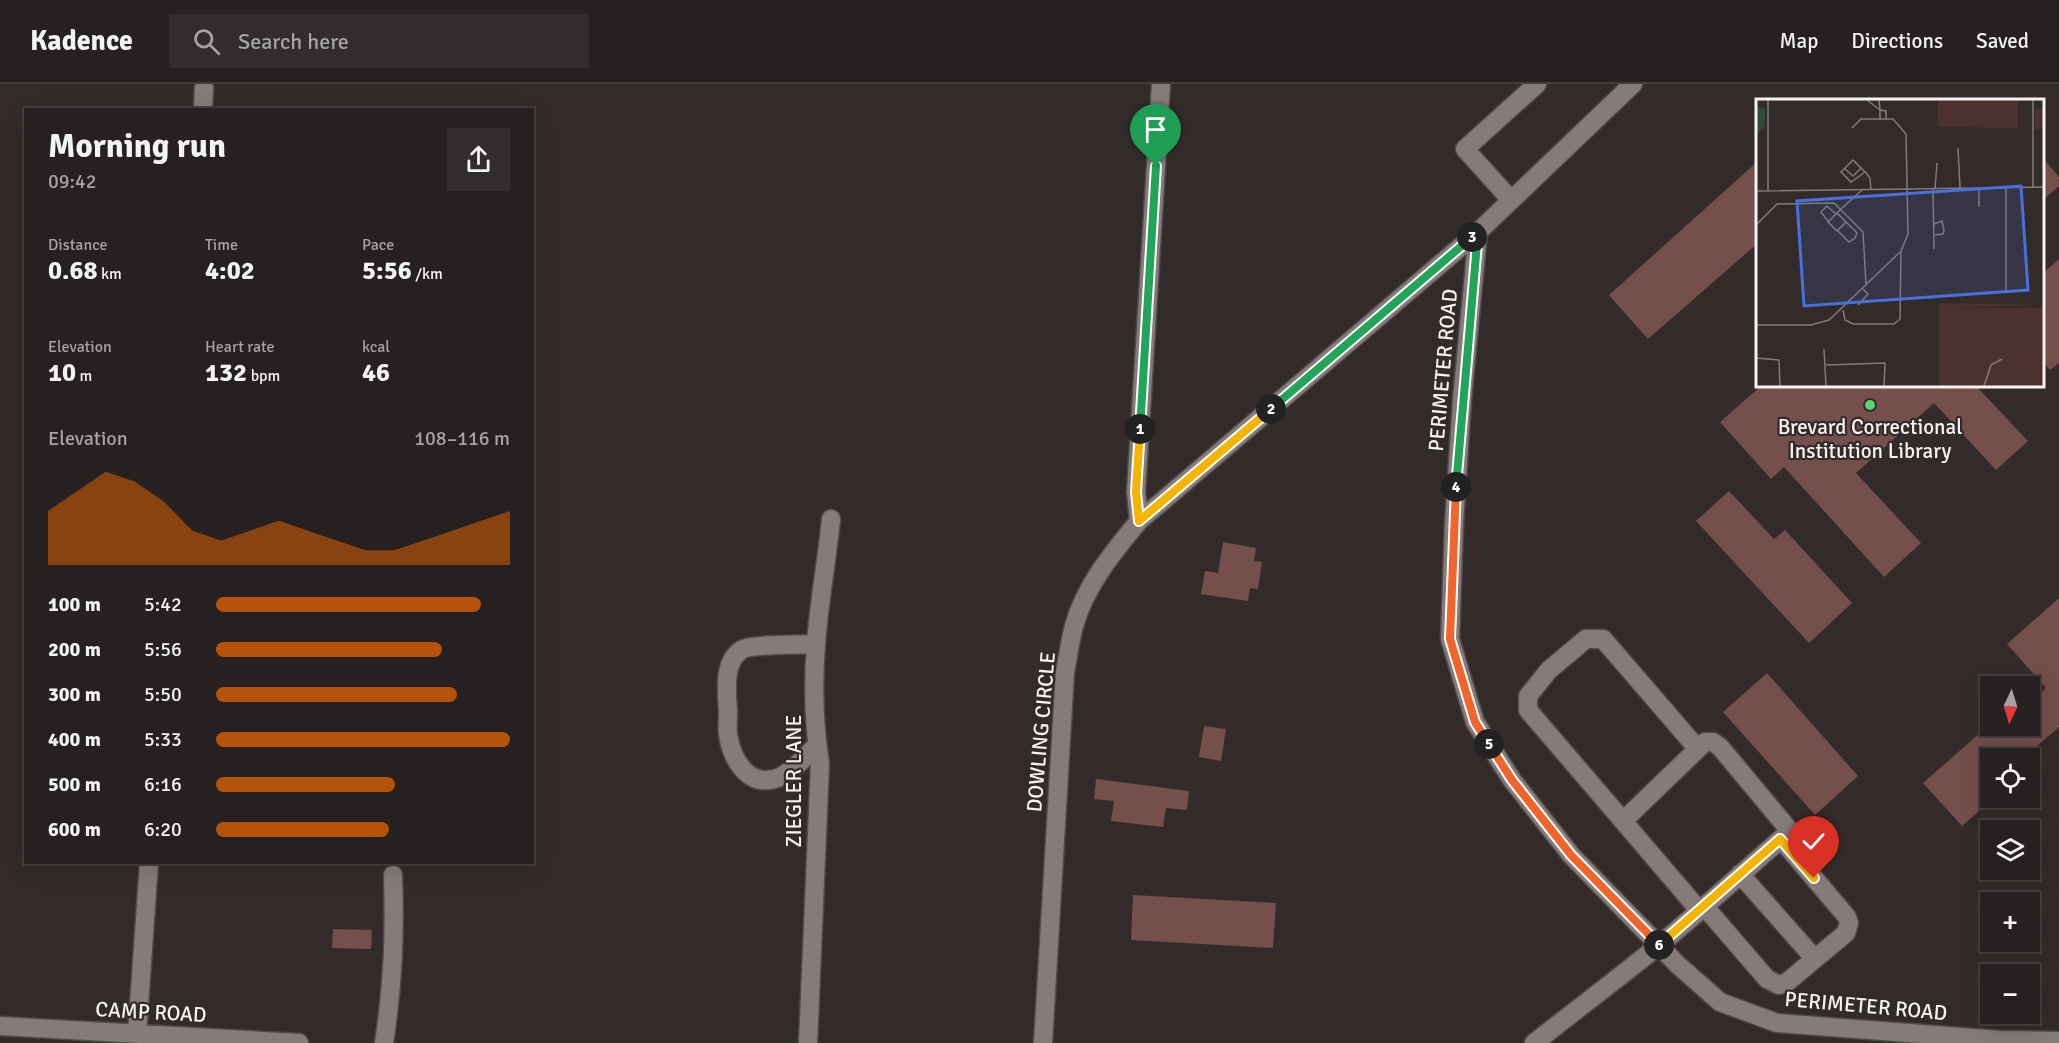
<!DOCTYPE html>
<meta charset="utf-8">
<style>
:root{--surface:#262020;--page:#322d2d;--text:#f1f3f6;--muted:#a4a3a5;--line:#423e3e;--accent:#b45309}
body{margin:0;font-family:Signika,sans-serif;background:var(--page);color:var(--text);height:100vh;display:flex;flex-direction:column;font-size:22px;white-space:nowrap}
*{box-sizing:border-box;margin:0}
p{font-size:20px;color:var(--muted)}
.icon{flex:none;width:33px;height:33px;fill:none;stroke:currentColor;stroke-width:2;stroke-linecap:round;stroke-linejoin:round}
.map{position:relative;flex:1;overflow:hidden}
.sheet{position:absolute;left:24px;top:24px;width:510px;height:756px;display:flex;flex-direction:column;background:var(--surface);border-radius:0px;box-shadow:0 6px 24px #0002,0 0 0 2px var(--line)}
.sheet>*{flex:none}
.needle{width:39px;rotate:184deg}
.tools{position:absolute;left:1980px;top:592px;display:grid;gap:12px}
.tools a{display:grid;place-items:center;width:60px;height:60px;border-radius:0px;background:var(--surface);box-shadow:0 6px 24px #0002,0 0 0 2px var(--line);font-size:30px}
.pin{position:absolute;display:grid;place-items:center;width:51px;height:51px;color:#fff;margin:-62px -26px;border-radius:50% 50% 50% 0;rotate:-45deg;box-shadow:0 0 6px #0007}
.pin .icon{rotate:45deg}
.km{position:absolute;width:30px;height:30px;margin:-15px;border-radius:50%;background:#222;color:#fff;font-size:16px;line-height:30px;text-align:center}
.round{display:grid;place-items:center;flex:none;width:63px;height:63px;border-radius:0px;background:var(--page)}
.overview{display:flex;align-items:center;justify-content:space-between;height:102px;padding:0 24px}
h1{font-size:33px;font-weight:800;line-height:45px}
.stats{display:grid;grid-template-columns:repeat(3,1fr);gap:9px;height:102px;padding:6px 24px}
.stats div{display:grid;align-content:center}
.stats b{font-size:26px;font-weight:800}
.stats small{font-size:16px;font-weight:400}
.stats p{font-size:16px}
.chart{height:168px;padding:12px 24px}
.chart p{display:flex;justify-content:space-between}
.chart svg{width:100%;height:108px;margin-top:6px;fill:var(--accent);opacity:.7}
ul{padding:0 24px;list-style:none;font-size:20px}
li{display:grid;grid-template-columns:96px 72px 1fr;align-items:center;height:45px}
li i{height:15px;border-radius:8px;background:var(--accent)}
header{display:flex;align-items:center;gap:36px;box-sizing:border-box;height:84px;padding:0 30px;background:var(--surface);border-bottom:2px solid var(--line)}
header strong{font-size:28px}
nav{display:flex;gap:33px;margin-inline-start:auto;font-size:21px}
.search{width:420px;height:54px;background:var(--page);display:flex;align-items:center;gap:15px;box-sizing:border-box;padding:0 21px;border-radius:0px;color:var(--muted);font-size:22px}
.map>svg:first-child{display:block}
.building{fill:#744f4c}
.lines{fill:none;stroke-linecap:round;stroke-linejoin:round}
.minor-casing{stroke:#504a49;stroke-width:21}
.minor{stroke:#857b7a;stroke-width:18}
.split-1-casing{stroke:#fff;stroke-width:12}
.split-2-casing{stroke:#fff;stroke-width:12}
.split-3-casing{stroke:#fff;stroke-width:12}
.split-4-casing{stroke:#fff;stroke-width:12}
.split-5-casing{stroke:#fff;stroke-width:12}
.split-6-casing{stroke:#fff;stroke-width:12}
.split-7-casing{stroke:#fff;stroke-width:12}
.split-1{stroke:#22a559;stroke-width:8}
.split-2{stroke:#f5b400;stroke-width:8}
.split-3{stroke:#22a559;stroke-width:8}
.split-4{stroke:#22a559;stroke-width:8}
.split-5{stroke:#f0652b;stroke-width:8}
.split-6{stroke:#f0652b;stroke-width:8}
.split-7{stroke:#f5b400;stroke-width:8}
.poi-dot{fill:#58d570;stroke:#332b2a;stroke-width:2}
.labels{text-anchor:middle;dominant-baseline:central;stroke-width:4.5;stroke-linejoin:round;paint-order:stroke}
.street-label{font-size:21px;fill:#f8f3f2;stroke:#332b2a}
.poi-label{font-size:21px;fill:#f8f3f2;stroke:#332b2a}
.inset-road{fill:none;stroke:#827b7a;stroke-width:1.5}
.view{fill:#496fdd;fill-opacity:0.15;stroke:#496fdd;stroke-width:3}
.inset-edge{fill:none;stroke:#f8f3f2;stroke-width:3}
</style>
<header>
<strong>Kadence</strong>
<div class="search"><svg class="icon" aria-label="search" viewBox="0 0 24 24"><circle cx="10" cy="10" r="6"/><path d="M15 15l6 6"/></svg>Search here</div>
<nav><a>Map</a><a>Directions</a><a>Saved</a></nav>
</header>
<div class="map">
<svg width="2059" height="959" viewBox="0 0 2059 959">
<rect width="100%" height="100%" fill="#332b2a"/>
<path class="building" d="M 2043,74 L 2059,93 L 2059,102 L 2043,116 Z
M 1758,77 L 1758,159 L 1648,255 L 1609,211 Z
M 2059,175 L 2059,279 L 2050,286 L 2043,278 L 2043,189 Z
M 1761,302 L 1976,302 L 2028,357 L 1996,386 L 1934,319 L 1856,389 L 1921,459 L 1884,493 L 1784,383 L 1771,395 L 1720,338 Z
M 1729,407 L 1774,455 L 1785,446 L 1852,519 L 1809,559 L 1696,437 Z
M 1223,458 L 1256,464 L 1254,477 L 1262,478 L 1258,505 L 1250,504 L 1248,517 L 1201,510 L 1205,487 L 1218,489 Z
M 2059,514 L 2059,643 L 2022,675 L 1990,675 L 1990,717 L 1962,742 L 1923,699 L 1988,642 L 2030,642 L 2030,619 L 2046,604 L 2007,560 Z
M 1767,589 L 1858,692 L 1815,731 L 1723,628 Z
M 1204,642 L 1226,645 L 1221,677 L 1199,673 Z
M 1096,695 L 1189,707 L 1187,726 L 1166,724 L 1163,743 L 1111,737 L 1114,717 L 1094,715 Z
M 1133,811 L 1276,819 L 1273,864 L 1131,856 Z
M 333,845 L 372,846 L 371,865 L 332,864 Z"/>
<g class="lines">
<defs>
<path id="minor" d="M 203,26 L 204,4
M 1511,116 L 1465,65 L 1537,0
M 1478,148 L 1462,316 L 1454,440 L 1450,555 L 1475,638 L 1512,696 L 1571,771 L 1678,881 L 1720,918 L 1777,939 L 2000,956 L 2059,957
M 1139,437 L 1478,148 L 1633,0
M 816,560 C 802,561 753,560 743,565 C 722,577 727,608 728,628 C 728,636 727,644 728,651 C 732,675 747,702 774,695 C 789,692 807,671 817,661
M 1623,737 L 1528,626 L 1528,612 L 1549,586 L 1586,555 L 1603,555 L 1697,664
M 1740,790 L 1815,875
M 1704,822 L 1767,895 L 1779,901 L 1786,899 L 1846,849 L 1849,839 L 1847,833 L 1781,755
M 0,942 L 299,959
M 137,950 L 149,778
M 384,959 C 393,900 395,851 393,791
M 808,959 L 820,680 C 814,642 813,598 816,560 C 819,518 827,476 831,435
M 1043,959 L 1065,588 C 1068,573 1070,557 1074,542 C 1085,502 1113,468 1139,437 L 1136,408 L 1161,0
M 1534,959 C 1575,927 1617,895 1658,862 C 1703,825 1746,785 1790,747 L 1720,663 L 1713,658 L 1705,658 L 1623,737 L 1699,826"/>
</defs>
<use href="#minor" class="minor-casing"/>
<use href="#minor" class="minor"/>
</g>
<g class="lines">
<defs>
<path id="split-1" d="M 1140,345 L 1156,82"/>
<path id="split-2" d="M 1140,345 L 1136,408 L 1139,437 L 1271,325"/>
<path id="split-3" d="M 1271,325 L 1472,153"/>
<path id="split-4" d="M 1456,403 L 1478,148 L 1472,153"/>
<path id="split-5" d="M 1456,403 L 1450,555 L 1475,638 L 1489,660"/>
<path id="split-6" d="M 1489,660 L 1512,696 L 1571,771 L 1659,861"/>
<path id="split-7" d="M 1659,861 L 1780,755 L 1814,794"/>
</defs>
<use href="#split-1" class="split-1-casing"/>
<use href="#split-2" class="split-2-casing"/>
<use href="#split-3" class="split-3-casing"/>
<use href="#split-4" class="split-4-casing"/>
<use href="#split-5" class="split-5-casing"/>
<use href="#split-6" class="split-6-casing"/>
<use href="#split-7" class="split-7-casing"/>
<use href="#split-1" class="split-1"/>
<use href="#split-2" class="split-2"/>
<use href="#split-3" class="split-3"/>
<use href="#split-4" class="split-4"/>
<use href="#split-5" class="split-5"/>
<use href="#split-6" class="split-6"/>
<use href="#split-7" class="split-7"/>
</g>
<circle class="poi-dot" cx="1870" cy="321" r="6"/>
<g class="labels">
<g class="street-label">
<text transform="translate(1443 286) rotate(-85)">PERIMETER ROAD</text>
<text transform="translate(1041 648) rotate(-85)">DOWLING CIRCLE</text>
<text transform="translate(794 697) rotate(-90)">ZIEGLER LANE</text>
<text transform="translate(1866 922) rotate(5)">PERIMETER ROAD</text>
<text transform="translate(151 928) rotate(3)">CAMP ROAD</text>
</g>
<g class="poi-label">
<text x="1870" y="343">Brevard Correctional<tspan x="1870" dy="24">Institution Library</tspan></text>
</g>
</g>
<g transform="translate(1756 15)">
<rect width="288" height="288" fill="#332b2a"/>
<path d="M 182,1 L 262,1 L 262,29 L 182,28 ZM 279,10 L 288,10 L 288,30 L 279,30 ZM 183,204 L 288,206 L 189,209 L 288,209 L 288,287 L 183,287 Z" fill="#4c312f"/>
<path d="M 0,7 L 9,10 L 9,18 L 8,29 L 0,34 Z" fill="#314c34"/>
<path class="inset-road" d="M 111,1 L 124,11 L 124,20M 123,1 L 124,11 L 130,12 L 130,20M 202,49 L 204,89M 88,69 L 97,77 L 105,69M 109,73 L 95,83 L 85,73 L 97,61 L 111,75 L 114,79 L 115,91M 277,88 L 277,1M 223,89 L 223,108M 177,90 L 178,150M 179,90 L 181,64M 0,92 L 288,88M 12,92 L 12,1M 81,114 L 90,123 L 81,132 L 72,123 L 85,110 L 106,91M 72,122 L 65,113 L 71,107 L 80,115M 178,125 L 186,122 L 188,131 L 187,135 L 179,136M 0,126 L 21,105 L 78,104 L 107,133 L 110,186M 82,132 L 93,143 L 99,139 L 101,134 L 90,123M 250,192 L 250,89M 102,206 L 112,195 L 107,190M 87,211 L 89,221 L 97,225 L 138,225 L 144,220 L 145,152 L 152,135 L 150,35 L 137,20 L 105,20 L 96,29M 0,226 L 55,226 L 73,221 L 144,153M 68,250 L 70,287M 0,259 L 23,261 L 24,287M 70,266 L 129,264 L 128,287M 228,287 L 235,266 L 246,260"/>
<path class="view" d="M 265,87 L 272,191 L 48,207 L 41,102 Z"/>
<rect width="288" height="288" class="inset-edge"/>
</g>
</svg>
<div class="tools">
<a><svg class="needle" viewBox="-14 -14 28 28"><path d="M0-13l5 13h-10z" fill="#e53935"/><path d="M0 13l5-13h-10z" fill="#a4a3a5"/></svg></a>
<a><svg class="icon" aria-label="locate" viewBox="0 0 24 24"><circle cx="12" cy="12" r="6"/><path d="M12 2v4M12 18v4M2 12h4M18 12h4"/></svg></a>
<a><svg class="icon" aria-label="layers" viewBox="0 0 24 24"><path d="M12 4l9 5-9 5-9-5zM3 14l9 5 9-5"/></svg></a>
<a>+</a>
<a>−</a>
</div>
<div class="pin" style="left:1156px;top:82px;background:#1e9e55"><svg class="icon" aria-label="arrive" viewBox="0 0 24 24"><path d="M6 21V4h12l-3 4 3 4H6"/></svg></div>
<div class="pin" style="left:1814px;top:794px;background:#d93025"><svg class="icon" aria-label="check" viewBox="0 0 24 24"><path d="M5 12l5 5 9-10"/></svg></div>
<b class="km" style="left:1140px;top:345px">1</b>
<b class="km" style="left:1271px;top:325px">2</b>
<b class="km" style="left:1472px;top:153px">3</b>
<b class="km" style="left:1456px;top:403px">4</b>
<b class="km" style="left:1489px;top:660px">5</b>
<b class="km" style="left:1659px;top:861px">6</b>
<section class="sheet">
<div class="overview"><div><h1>Morning run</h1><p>09:42</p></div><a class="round"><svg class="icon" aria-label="share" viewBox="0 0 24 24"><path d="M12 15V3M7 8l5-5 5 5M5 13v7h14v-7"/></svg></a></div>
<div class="stats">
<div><p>Distance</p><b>0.68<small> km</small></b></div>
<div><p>Time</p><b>4:02</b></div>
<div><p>Pace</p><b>5:56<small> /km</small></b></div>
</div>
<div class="stats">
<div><p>Elevation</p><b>10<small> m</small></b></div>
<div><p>Heart rate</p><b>132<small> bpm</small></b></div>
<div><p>kcal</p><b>46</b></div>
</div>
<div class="chart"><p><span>Elevation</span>108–116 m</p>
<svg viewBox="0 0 160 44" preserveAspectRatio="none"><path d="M0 44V22L10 14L20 6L30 10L40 18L50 30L60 34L70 30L80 26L90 30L100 34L110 38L120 38L130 34L140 30L150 26L160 22V44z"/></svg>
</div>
<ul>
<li><b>100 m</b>5:42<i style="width:90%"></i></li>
<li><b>200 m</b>5:56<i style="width:77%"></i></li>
<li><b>300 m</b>5:50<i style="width:82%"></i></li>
<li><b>400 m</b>5:33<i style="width:100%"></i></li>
<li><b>500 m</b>6:16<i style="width:61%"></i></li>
<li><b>600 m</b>6:20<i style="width:59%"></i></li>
</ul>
</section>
</div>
